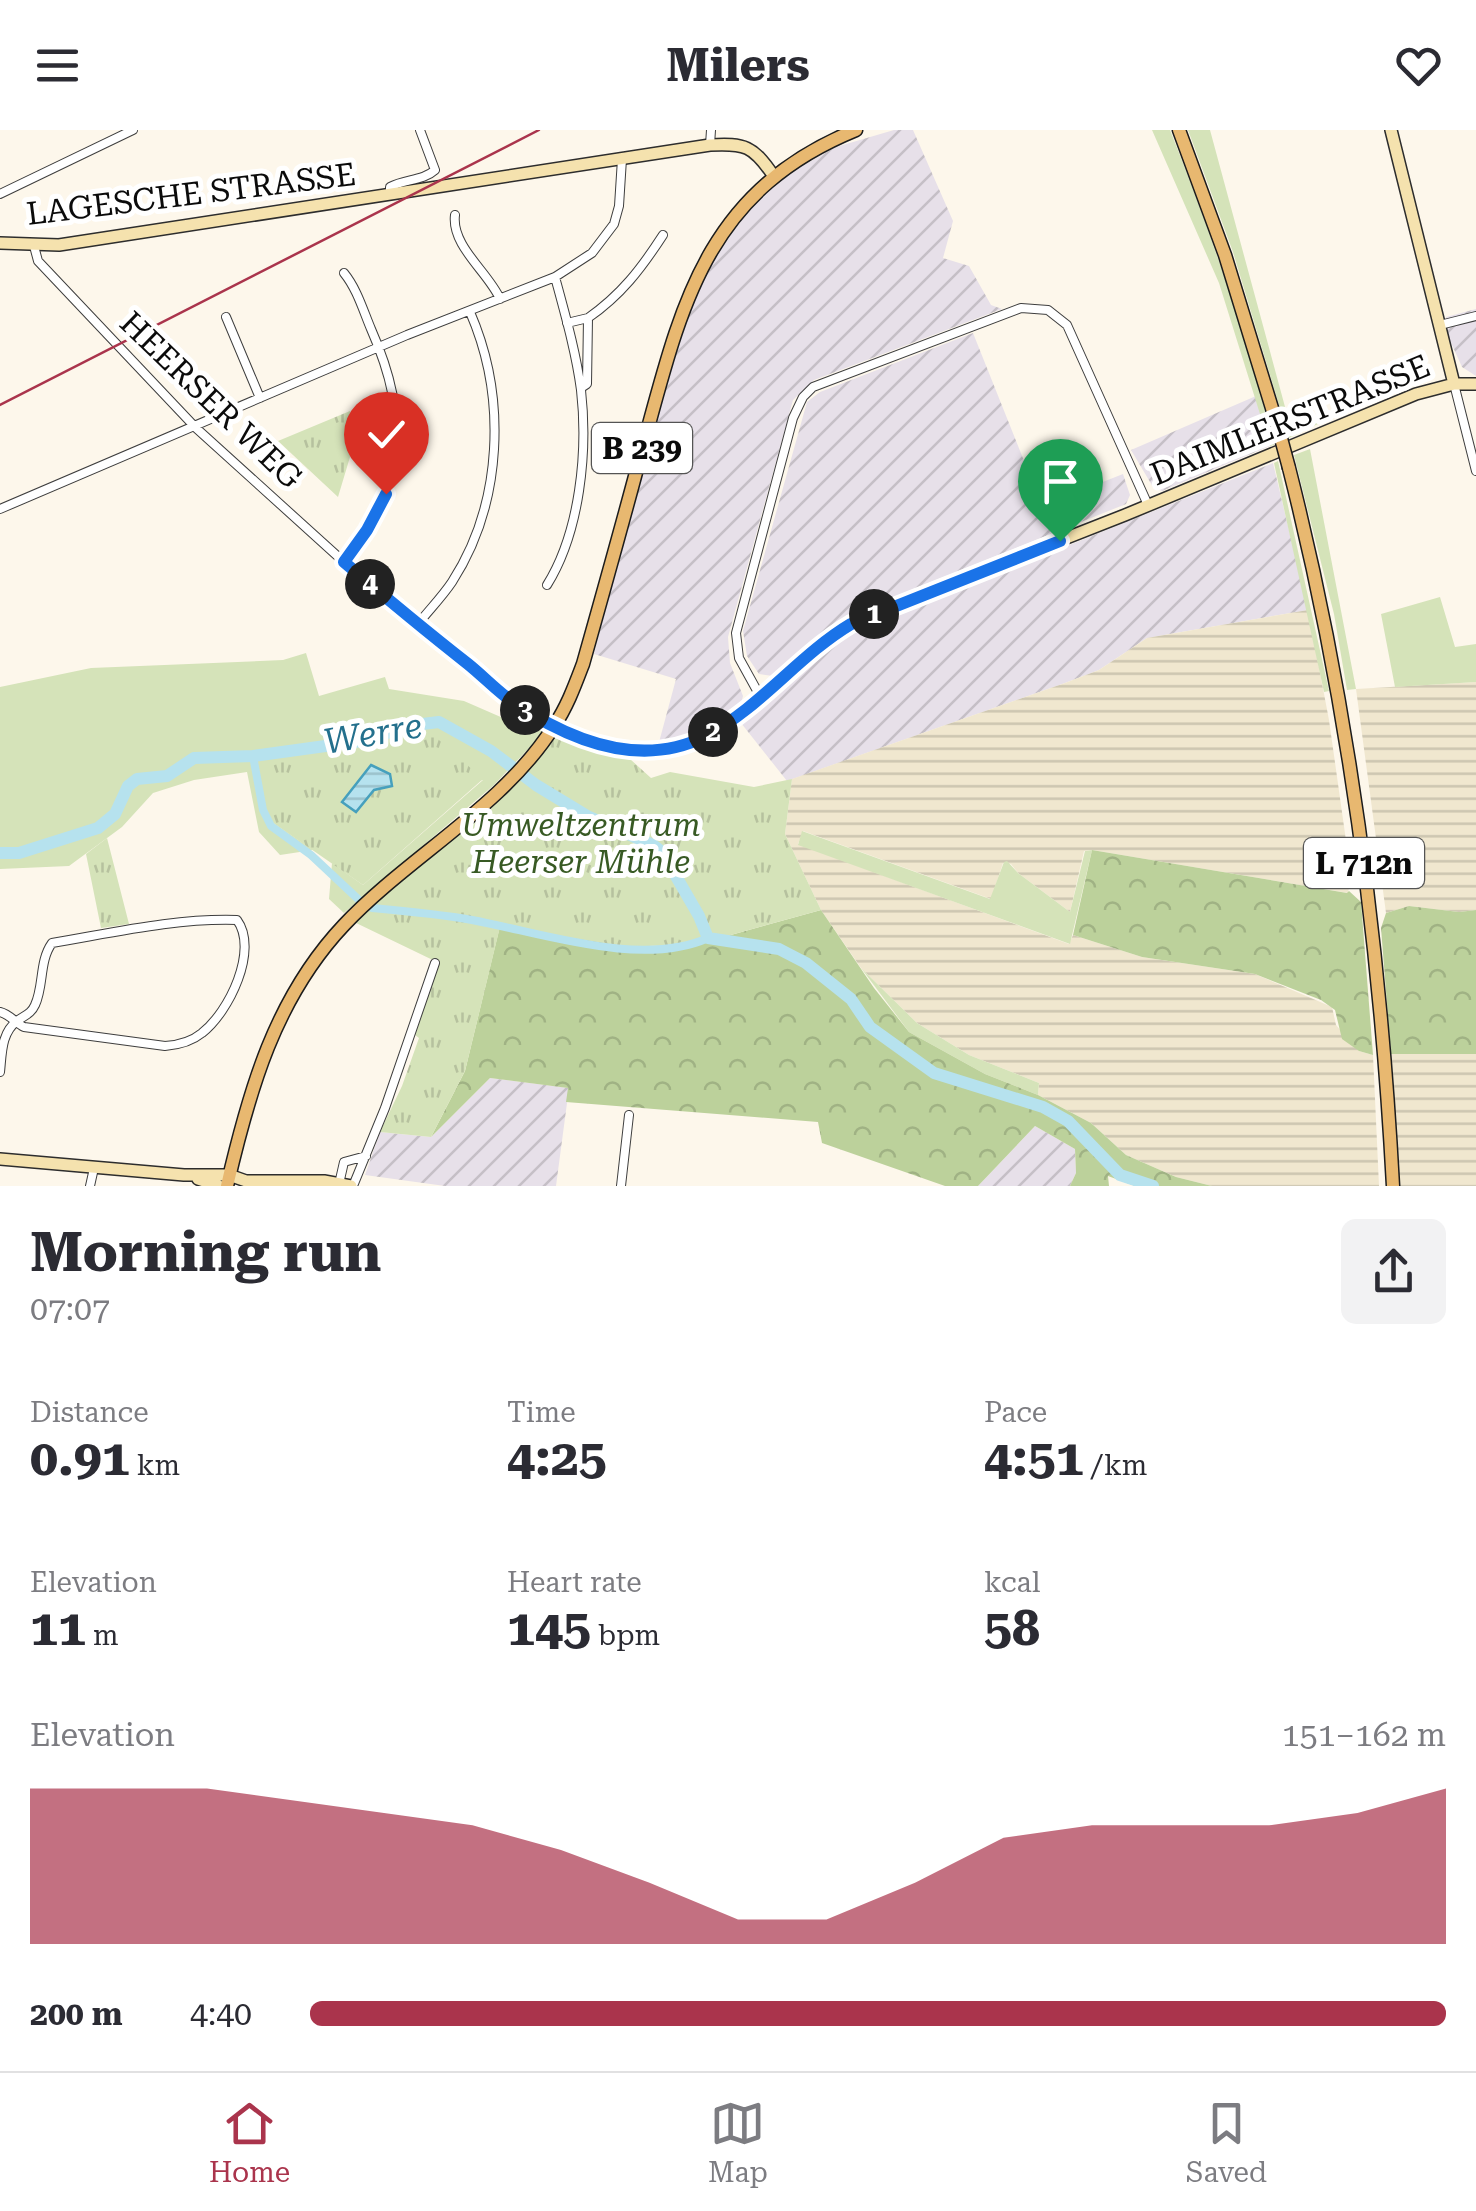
<!DOCTYPE html>
<meta charset="utf-8">
<style>
:root{--surface:#fff;--page:#f2f2f3;--text:#2b2b33;--muted:#7c7c81;--line:#e1e1e2;--accent:#aa344c}
body{margin:0;font-family:"Roboto Serif",serif;background:var(--page);color:var(--text);height:100vh;display:flex;flex-direction:column;font-size:38px;white-space:nowrap}
*{box-sizing:border-box;margin:0}
p{font-size:32px;color:var(--muted)}
.icon{flex:none;width:55px;height:55px;fill:none;stroke:currentColor;stroke-width:2;stroke-linecap:round;stroke-linejoin:round}
.map{position:relative;height:1056px;overflow:hidden}
.drawer{display:flex;flex-direction:column;background:var(--surface);flex:1}
.drawer>*{flex:none}
.pin{position:absolute;display:grid;place-items:center;width:85px;height:85px;color:#fff;margin:-102px -42px;border-radius:50% 50% 50% 0;rotate:-45deg;box-shadow:0 0 10px #0007}
.pin .icon{rotate:45deg}
.km{position:absolute;width:50px;height:50px;margin:-25px;border-radius:50%;background:#222;color:#fff;font-size:28px;line-height:50px;text-align:center}
.round{display:grid;place-items:center;flex:none;width:105px;height:105px;border-radius:15px;background:var(--page)}
.summary{display:flex;align-items:center;justify-content:space-between;height:170px;padding:0 30px}
h1{font-size:55px;font-weight:700;line-height:75px}
.stats{display:grid;grid-template-columns:repeat(3,1fr);gap:15px;height:170px;padding:10px 30px}
.stats div{display:grid;align-content:center}
.stats b{font-size:50px;font-weight:700}
.stats small{font-size:28px;font-weight:400}
.stats p{font-size:28px}
.chart{height:280px;padding:20px 30px}
.chart p{display:flex;justify-content:space-between}
.chart svg{width:100%;height:180px;margin-top:10px;fill:var(--accent);opacity:.7}
ul{padding:0 30px;list-style:none;font-size:32px}
li{display:grid;grid-template-columns:160px 120px 1fr;align-items:center;height:75px}
li i{height:25px;border-radius:12px;background:var(--accent)}
header{display:flex;justify-content:space-between;align-items:center;height:130px;padding:0 30px;background:var(--surface);font-size:45px;font-weight:700}
.dock{display:flex;justify-content:space-around;align-items:center;height:140px;border-top:2px solid var(--line);background:var(--surface);font-size:28px;color:var(--muted)}
.dock a{display:grid;justify-items:center;gap:5px}
.dock .current{color:var(--accent)}
.map>svg:first-child{display:block}
.industrial{fill:url(#industrial-furrows)}
.farmland{fill:url(#farmland-rules)}
.grass{fill:#d5e3b9}
.forest{fill:url(#forest-crowns)}
.park{fill:url(#park-tufts)}
.water{fill:url(#water-rules);stroke:#46a0bd;stroke-width:2.5}
.lines{fill:none;stroke-linecap:round;stroke-linejoin:round}
.canal{stroke:#b6e2ee;stroke-width:8}
.river{stroke:#b6e2ee;stroke-width:12}
.street-casing{stroke:#3e3e3e;stroke-width:10}
.secondary-casing{stroke:#2d2d2d;stroke-width:14}
.primary-casing{stroke:#1c1c1c;stroke-width:15}
.street{stroke:#fff;stroke-width:8}
.secondary{stroke:#f5e2ae;stroke-width:11}
.primary{stroke:#e8b870;stroke-width:12}
.rail{stroke:#aa344c;stroke-width:2.5}
.primary-bridge-casing{stroke:#1c1c1c;stroke-width:15;stroke-linecap:butt}
.primary-bridge{stroke:#e8b870;stroke-width:12}
.route-casing{stroke:#fff;stroke-width:20}
.route{stroke:#1a73e8;stroke-width:12}
.labels{text-anchor:middle;dominant-baseline:central;stroke-width:10;stroke-linejoin:round;paint-order:stroke}
.shield{fill:#fff;stroke:#545454;stroke-width:2.5}
.shield-label{font-size:30px;font-weight:bold;fill:#0b0b0b}
.street-label{font-size:32px;fill:#0b0b0b;stroke:#fff}
.park-label{font-size:32px;font-style:italic;fill:#385a24;stroke:#fff}
.water-label{font-size:35px;font-style:italic;fill:#24708d;stroke:#fff}
</style>
<header><svg class="icon" aria-label="menu" viewBox="0 0 24 24"><path d="M4 6h16M4 12h16M4 18h16"/></svg>Milers<svg class="icon" aria-label="heart" viewBox="0 0 24 24"><path d="M12 20l-8-8c-3-5 5-10 8-4 3-6 11-1 8 4z"/></svg></header>
<div class="map">
<svg width="1476" height="1056" viewBox="0 0 1476 1056">
<defs>
<pattern id="industrial-furrows" width="10" height="10" patternUnits="userSpaceOnUse" patternTransform="scale(2.5)"><rect width="10" height="10" fill="#e7e0e9"/><path d="M-1 1l2-2M0 10L10 0M9 11l2-2" fill="none" stroke="#c5bfc6"/></pattern>
<pattern id="farmland-rules" width="6" height="5" patternUnits="userSpaceOnUse" patternTransform="scale(2.5)"><rect width="6" height="5" fill="#f0e7cf"/><path d="M0 2.5h6" fill="none" stroke="#ccc5b0"/></pattern>
<pattern id="forest-crowns" width="20" height="18" patternUnits="userSpaceOnUse" patternTransform="scale(2.5)"><rect width="20" height="18" fill="#bcd19b"/><path d="M2 6a3 3 0 1 1 6 0M12 15a3 3 0 1 1 6 0" fill="none" stroke="#a0b284"/></pattern>
<pattern id="park-tufts" width="24" height="20" patternUnits="userSpaceOnUse" patternTransform="scale(2.5)"><rect width="24" height="20" fill="#d5e3b9"/><path d="M3 7l-1-3M5 7V3M7 7l1-3M15 17l-1-3M17 17v-4M19 17l1-3" fill="none" stroke="#b6c19e"/></pattern>
<pattern id="water-rules" width="6" height="5" patternUnits="userSpaceOnUse" patternTransform="scale(2.5)"><rect width="6" height="5" fill="#b6e2ee"/><path d="M0 2.5h6" fill="none" stroke="#9bc1cb"/></pattern>
</defs>
<rect width="100%" height="100%" fill="#fdf7eb"/>
<path class="industrial" d="M 894,0 L 913,0 L 953,91 L 943,128 L 969,136 L 991,175 L 1002,179 L 814,250 L 793,270 L 728,507 L 730,533 L 743,566 L 741,574 L 684,610 L 658,616 L 676,549 L 594,524 L 675,210 L 697,152 L 743,83 L 786,45 L 836,17 Z
M 1476,179 L 1476,246 L 1462,237 L 1448,206 L 1446,187 Z
M 973,203 L 1042,376 L 1123,344 L 1130,365 L 1126,374 L 866,478 L 840,491 L 773,546 L 759,544 L 747,526 L 743,501 L 807,272 L 820,262 Z
M 1256,266 L 1270,316 L 1162,361 L 1153,357 L 1131,320 Z
M 1273,333 L 1308,480 L 1147,508 L 1099,540 L 1065,553 L 787,651 L 741,593 L 830,517 L 858,500 Z
M 490,948 L 569,958 L 556,1056 L 445,1056 L 365,1045 L 380,1002 L 431,1007 Z
M 1035,996 L 1075,1019 L 1076,1043 L 1070,1056 L 978,1056 Z"/>
<path class="farmland" d="M 1308,480 L 1329,590 L 1351,746 L 1348,763 L 1092,720 L 1084,721 L 1070,782 L 1018,743 L 1011,734 L 1003,733 L 991,769 L 803,701 L 798,714 L 1069,814 L 1073,805 L 1142,827 L 1255,844 L 1332,877 L 1336,895 L 1359,921 L 1373,925 L 1379,1056 L 1212,1056 L 1176,1047 L 1126,1025 L 1091,993 L 1038,965 L 1039,953 L 969,925 L 917,893 L 861,838 L 821,780 L 785,704 L 792,649 L 1065,553 L 1099,540 L 1147,508 Z
M 1476,552 L 1476,780 L 1459,782 L 1409,776 L 1386,783 L 1356,559 Z
M 1391,924 L 1476,924 L 1476,1056 L 1399,1056 Z"/>
<path class="grass" d="M 1152,0 L 1170,0 C 1211,103 1247,207 1274,315 L 1270,316 L 1219,153 Z
M 1188,0 L 1210,0 L 1291,299 L 1324,291 L 1289,308 L 1233,122 Z
M 1310,319 L 1356,559 L 1347,560 L 1334,484 L 1294,325 Z
M 1278,331 L 1329,561 L 1324,562 L 1274,333 Z
M 1440,467 L 1455,517 L 1476,514 L 1476,552 L 1395,557 L 1381,484 Z
M 306,523 L 319,566 L 385,547 L 389,559 L 464,571 L 503,588 L 514,578 L 548,598 L 494,655 L 344,783 L 329,769 L 332,733 L 363,755 L 483,650 L 269,690 L 313,720 L 280,725 L 259,702 L 247,642 L 194,650 L 153,663 L 122,697 L 69,736 L 0,739 L 0,557 L 91,538 L 283,530 Z
M 802,701 L 990,769 L 1004,732 L 1007,731 L 1018,743 L 1070,782 L 1085,721 L 1092,720 L 1070,814 L 798,715 Z
M 861,838 L 917,893 L 969,925 L 1039,953 L 1038,965 L 985,944 L 909,902 Z"/>
<path class="forest" d="M 1092,720 L 1347,763 L 1349,761 L 1361,772 L 1373,925 L 1359,921 L 1342,909 L 1335,880 L 1321,870 L 1255,844 L 1142,827 L 1073,805 Z
M 1409,776 L 1459,782 L 1476,780 L 1476,924 L 1391,924 L 1381,798 L 1386,783 Z
M 821,780 L 874,858 L 909,902 L 985,944 L 1038,965 L 1091,993 L 1126,1025 L 1176,1047 L 1212,1056 L 1135,1056 L 1108,1046 L 1109,1056 L 1070,1056 L 1076,1043 L 1075,1019 L 1035,996 L 978,1056 L 945,1056 L 822,1013 L 818,992 L 566,972 L 568,958 L 490,948 L 431,1007 L 465,941 L 500,796 L 632,817 L 702,813 Z"/>
<path class="park" d="M 350,281 L 350,327 L 338,367 L 278,311 Z
M 431,603 L 483,649 L 363,755 L 269,690 L 263,632 Z
M 554,608 L 630,629 L 651,648 L 670,642 L 754,657 L 792,649 L 785,704 L 821,780 L 702,813 L 632,817 L 500,797 L 465,941 L 431,1007 L 380,1002 L 402,956 L 419,908 L 415,905 L 439,833 L 354,792 Z
M 107,708 L 129,794 L 101,798 L 86,724 Z"/>
<path class="water" d="M 371,635 L 390,644 L 392,656 L 374,660 L 356,682 L 342,672 Z"/>
<g class="lines">
<path class="canal" d="M 253,626 L 263,680 L 271,696 L 311,725 L 358,769
M 372,778 C 405,781 439,784 472,790 C 542,803 642,838 708,808"/>
<path class="river" d="M 0,723 L 19,723 L 98,698 L 115,684 L 128,656 L 137,649 L 167,646 L 194,628 L 253,626 L 369,610 L 406,596 L 439,592 L 491,621 L 536,655 L 587,686 L 653,715 L 662,722 L 699,786 L 708,808 L 779,819 L 806,833 L 851,869 L 870,897 L 934,943 L 1043,977 L 1068,991 L 1120,1045 L 1153,1056"/>
<defs>
<path id="street" d="M 710,15 L 711,0
M 0,64 L 133,0
M 390,65 L 390,57 C 405,49 423,51 435,40 L 420,0
M 455,85 C 451,116 489,143 500,169
M 34,116 L 38,131 L 196,298 L 344,432 L 511,571 L 554,596
M 344,143 C 357,159 363,180 371,199 C 412,292 402,351 344,432
M 226,187 L 260,268
M 588,188 C 621,165 641,139 663,105
M 567,193 L 588,188 L 587,254 L 581,258
M 1440,195 L 1476,186
M 1454,254 L 1476,341
M 0,379 L 407,205 L 555,147 L 592,123 L 614,94 L 619,76 L 622,29
M 547,455 C 580,402 588,322 581,260 C 576,222 565,184 555,147
M 418,494 C 429,480 442,467 452,452 C 503,373 507,267 470,182
M 760,566 L 739,528 L 736,503 L 793,288 L 803,267 L 813,257 L 1021,178 L 1048,180 L 1067,195 L 1148,375
M 0,882 C 9,884 16,893 24,897 L 165,916 C 179,915 191,912 202,903 C 229,882 259,820 237,790 C 175,788 112,803 52,813 C 39,831 44,856 35,875 C 31,884 25,885 17,891 C 1,903 2,924 0,942
M 339,1054 L 344,1032 L 366,1026
M 90,1056 L 94,1038
M 353,1056 L 385,978 L 435,833
M 621,1056 L 629,985"/>
<path id="secondary" d="M 1391,0 L 1454,254
M 0,113 L 59,115 L 710,15 C 745,13 753,16 773,45
M 554,596 C 711,675 748,546 868,486 L 1125,385 L 1416,264 L 1454,254 L 1476,254
M 0,1029 L 184,1045 L 229,1045 L 246,1051 L 324,1051 L 351,1056
M 198,1049 L 219,1056"/>
<path id="primary" d="M 1179,0 L 1225,125 L 1279,301
M 1289,338 C 1349,574 1380,814 1393,1056
M 227,1056 C 249,961 275,868 344,795 C 408,727 504,676 554,596 C 567,577 575,555 583,534 C 603,463 623,392 642,320 C 681,177 704,62 856,0"/>
</defs>
<use href="#street" class="street-casing"/>
<use href="#secondary" class="secondary-casing"/>
<use href="#primary" class="primary-casing"/>
<use href="#street" class="street"/>
<use href="#secondary" class="secondary"/>
<use href="#primary" class="primary"/>
<path class="rail" d="M 0,275 L 539,0"/>
<defs>
<path id="primary-bridge" d="M 1279,301 L 1289,338"/>
</defs>
<use href="#primary-bridge" class="primary-bridge-casing"/>
<use href="#primary-bridge" class="primary-bridge"/>
</g>
<g class="lines">
<defs>
<path id="route" d="M 386,364 L 367,400 L 344,432 C 385,467 426,501 468,534 C 483,546 498,562 514,573 C 571,611 641,639 706,606 C 760,578 799,525 851,494 L 1060,411"/>
</defs>
<use href="#route" class="route-casing"/>
<use href="#route" class="route"/>
</g>
<g class="labels">
<g class="shield">
<rect x="592" y="293" width="100" height="50" rx="8"/>
<rect x="1304" y="708" width="120" height="50" rx="8"/>
</g>
<g class="shield-label">
<text x="642" y="318">B 239</text>
<text x="1364" y="733">L 712n</text>
</g>
<g class="street-label">
<text transform="translate(191 64) rotate(-7)">LAGESCHE STRASSE</text>
<text transform="translate(211 270) rotate(44)">HEERSER WEG</text>
<text transform="translate(1290 290) rotate(-22)">DAIMLERSTRASSE</text>
</g>
<g class="park-label">
<text x="581" y="695">Umweltzentrum<tspan x="581" dy="37">Heerser Mühle</tspan></text>
</g>
<g class="water-label">
<text transform="translate(373 604) rotate(-10)">Werre</text>
</g>
</g>
</svg>
<div class="pin" style="left:1060px;top:411px;background:#1e9e55"><svg class="icon" aria-label="arrive" viewBox="0 0 24 24"><path d="M6 21V4h12l-3 4 3 4H6"/></svg></div>
<div class="pin" style="left:386px;top:364px;background:#d93025"><svg class="icon" aria-label="check" viewBox="0 0 24 24"><path d="M5 12l5 5 9-10"/></svg></div>
<b class="km" style="left:874px;top:484px">1</b>
<b class="km" style="left:713px;top:602px">2</b>
<b class="km" style="left:525px;top:580px">3</b>
<b class="km" style="left:370px;top:454px">4</b>
</div>
<section class="drawer">
<div class="summary"><div><h1>Morning run</h1><p>07:07</p></div><a class="round"><svg class="icon" aria-label="share" viewBox="0 0 24 24"><path d="M12 15V3M7 8l5-5 5 5M5 13v7h14v-7"/></svg></a></div>
<div class="stats">
<div><p>Distance</p><b>0.91<small> km</small></b></div>
<div><p>Time</p><b>4:25</b></div>
<div><p>Pace</p><b>4:51<small> /km</small></b></div>
</div>
<div class="stats">
<div><p>Elevation</p><b>11<small> m</small></b></div>
<div><p>Heart rate</p><b>145<small> bpm</small></b></div>
<div><p>kcal</p><b>58</b></div>
</div>
<div class="chart"><p><span>Elevation</span>151–162 m</p>
<svg viewBox="0 0 160 44" preserveAspectRatio="none"><path d="M0 44V6L10 6L20 6L30 9L40 12L50 15L60 21L70 29L80 38L90 38L100 29L110 18L120 15L130 15L140 15L150 12L160 6V44z"/></svg>
</div>
<ul>
<li><b>200 m</b>4:40<i style="width:100%"></i></li>
</ul>
</section>
<nav class="dock">
<a class="current"><svg class="icon" aria-label="home" viewBox="0 0 24 24"><path d="M3 11l9-7 9 7M6 9v11h12V9"/></svg>Home</a>
<a><svg class="icon" aria-label="map" viewBox="0 0 24 24"><path d="M3 6l6-2 6 2 6-2v14l-6 2-6-2-6 2zM9 4v14M15 6v14"/></svg>Map</a>
<a><svg class="icon" aria-label="saved" viewBox="0 0 24 24"><path d="M7 4h10v16l-5-4-5 4z"/></svg>Saved</a>
</nav>
